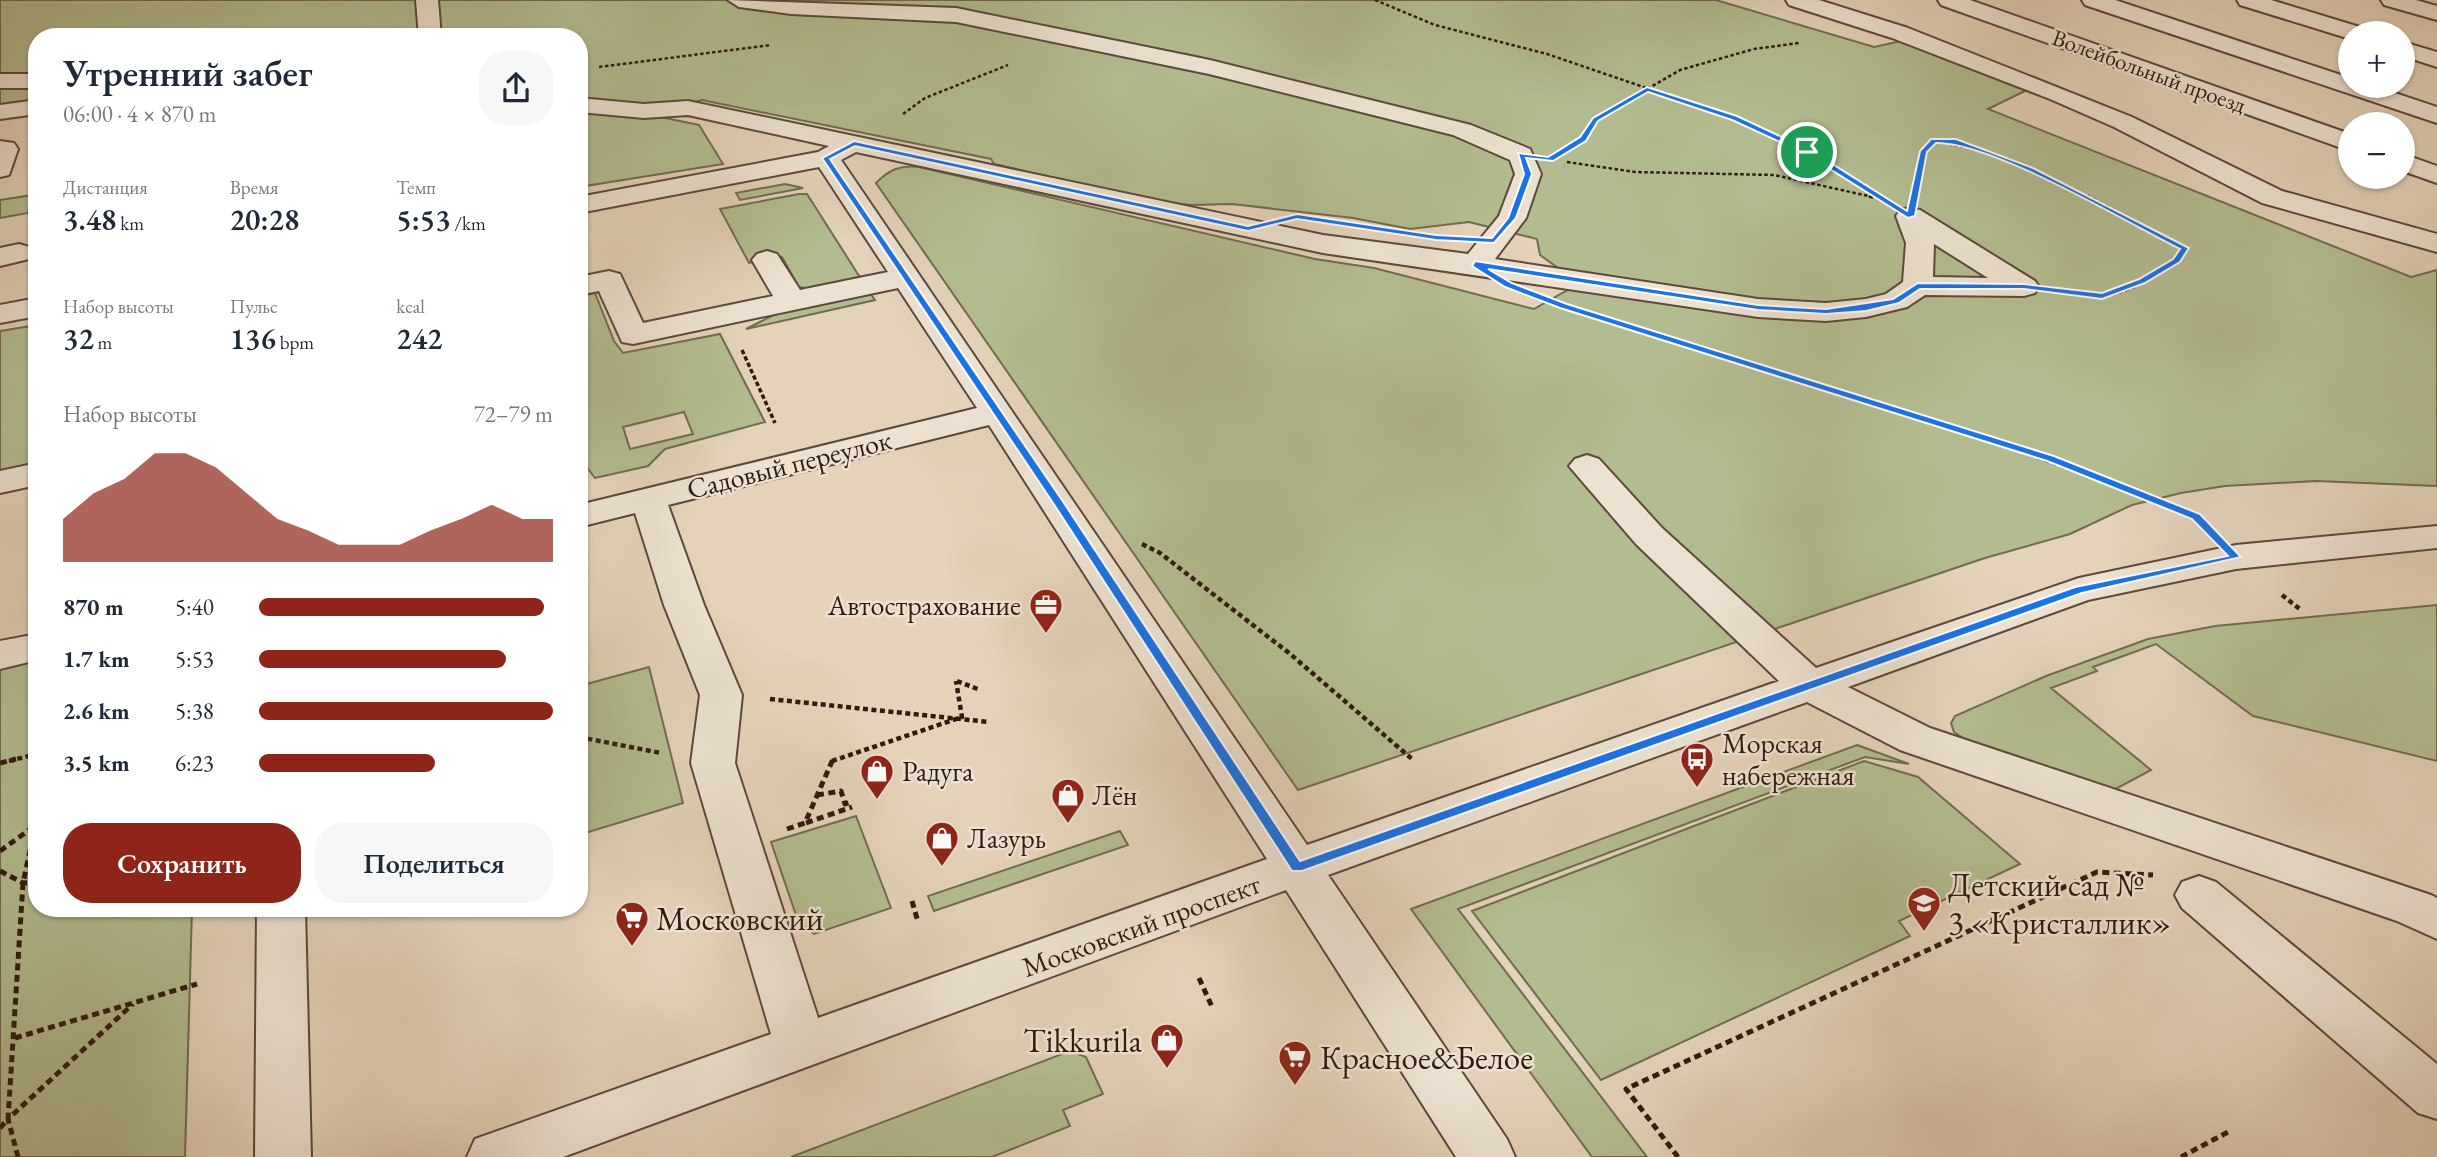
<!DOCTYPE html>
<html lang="ru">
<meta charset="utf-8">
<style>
:root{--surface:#fff;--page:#f6f6f7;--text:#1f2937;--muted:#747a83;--accent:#8f2418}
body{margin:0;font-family:"EB Garamond",serif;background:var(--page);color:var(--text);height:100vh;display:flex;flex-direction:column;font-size:26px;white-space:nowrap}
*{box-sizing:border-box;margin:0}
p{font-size:23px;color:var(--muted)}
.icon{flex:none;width:38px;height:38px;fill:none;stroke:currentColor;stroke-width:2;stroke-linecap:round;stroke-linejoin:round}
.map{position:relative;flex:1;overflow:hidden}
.details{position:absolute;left:28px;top:28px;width:560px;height:889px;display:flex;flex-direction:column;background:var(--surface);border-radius:28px;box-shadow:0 2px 5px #0004}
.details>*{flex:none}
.buttons{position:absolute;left:2338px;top:21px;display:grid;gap:14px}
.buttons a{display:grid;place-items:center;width:77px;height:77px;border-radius:50%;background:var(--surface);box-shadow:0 2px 5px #0004;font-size:35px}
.pin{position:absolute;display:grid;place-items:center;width:60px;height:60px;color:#fff;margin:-30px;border:4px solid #fff;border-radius:50%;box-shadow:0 2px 7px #0007}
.round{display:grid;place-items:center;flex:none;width:74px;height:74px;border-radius:28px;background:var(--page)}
.summary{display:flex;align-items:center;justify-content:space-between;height:119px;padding:0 35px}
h1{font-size:38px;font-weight:600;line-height:52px}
.metrics{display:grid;grid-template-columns:repeat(3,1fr);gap:10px;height:119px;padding:7px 35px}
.metrics div{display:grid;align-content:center}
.metrics b{font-size:30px;font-weight:600}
.metrics small{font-size:19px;font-weight:400}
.metrics p{font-size:19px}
.chart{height:196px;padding:14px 35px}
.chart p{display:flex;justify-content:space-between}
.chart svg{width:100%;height:126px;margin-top:7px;fill:var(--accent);opacity:.7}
.action{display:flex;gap:14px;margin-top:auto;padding:14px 35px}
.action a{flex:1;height:80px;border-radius:28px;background:var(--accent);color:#fff;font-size:28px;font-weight:600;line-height:80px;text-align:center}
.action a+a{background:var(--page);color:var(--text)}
ul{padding:0 35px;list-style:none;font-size:23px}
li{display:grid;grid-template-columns:112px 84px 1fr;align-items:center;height:52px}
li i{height:18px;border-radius:9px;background:var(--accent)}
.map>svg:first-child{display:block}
.green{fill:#b3bc90;stroke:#716c50;stroke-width:2;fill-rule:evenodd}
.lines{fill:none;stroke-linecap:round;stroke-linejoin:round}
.minor-casing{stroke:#5c493b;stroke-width:4}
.path-far3{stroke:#2f1b11;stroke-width:2.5;stroke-dasharray:3.5 2.5;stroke-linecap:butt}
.path-far2{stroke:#2f1b11;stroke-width:3.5;stroke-dasharray:4.5 2.5;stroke-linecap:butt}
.path-far1{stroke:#2f1b11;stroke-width:4.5;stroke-dasharray:5 3.5;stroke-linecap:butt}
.path{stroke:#2f1b11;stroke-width:5;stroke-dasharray:7 4.5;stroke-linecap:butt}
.minor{fill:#ede2d2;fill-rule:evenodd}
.route{fill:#1a73e8;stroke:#fff;stroke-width:2;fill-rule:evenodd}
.labels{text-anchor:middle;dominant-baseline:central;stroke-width:5;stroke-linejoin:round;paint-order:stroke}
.far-street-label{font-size:23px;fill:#2f1b11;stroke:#ede2d2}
.street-label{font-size:28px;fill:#2f1b11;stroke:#ede2d2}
.poi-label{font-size:28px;fill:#2f1b11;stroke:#ede2d2;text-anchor:start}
.near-poi-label{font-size:33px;fill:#2f1b11;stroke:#ede2d2;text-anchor:start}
</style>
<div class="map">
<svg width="2437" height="1157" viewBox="0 0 2437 1157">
<rect width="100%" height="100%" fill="#e4d2ba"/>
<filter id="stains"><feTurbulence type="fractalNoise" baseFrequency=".00286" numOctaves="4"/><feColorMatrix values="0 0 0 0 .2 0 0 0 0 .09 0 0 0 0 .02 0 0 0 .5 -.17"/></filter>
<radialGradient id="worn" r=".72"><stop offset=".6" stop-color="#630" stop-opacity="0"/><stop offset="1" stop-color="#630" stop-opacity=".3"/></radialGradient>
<path class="green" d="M 0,0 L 1716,0 L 1874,47 L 1901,41 L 2029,89 L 1988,109 L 2411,277 L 2437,270 L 2437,486 L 2316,481 L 2225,486 L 2181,493 L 2132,505 L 2070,534 L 1985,558 L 1298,790 L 876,183 C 890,169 900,165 919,167 L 1315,259 L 1374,268 L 1534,309 L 1569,289 L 1558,268 L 1540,255 L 1537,239 L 1469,222 L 1410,229 L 1353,218 L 1232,204 L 1192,205 L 1152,201 L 994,164 L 991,159 L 702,100 L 675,108 L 665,118 L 699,125 L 723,164 L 579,187 L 579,37 L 37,37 L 37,76 L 0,76 Z
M 0,86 L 37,86 L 37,100 L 0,105 Z
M 785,184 L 803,188 L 740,200 L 736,193 Z
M 799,194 L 807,194 L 861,279 L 811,289 L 799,287 L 782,257 L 749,263 L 720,209 Z
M 32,195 L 28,213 L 0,218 L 0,200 Z
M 867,289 L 875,300 L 746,329 L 791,306 Z
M 595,293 L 614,341 L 623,353 L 720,334 L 765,422 L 665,449 L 648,466 L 595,478 L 579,457 L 579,296 ZM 684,412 L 693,434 L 630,449 L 623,427 Z
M 37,325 L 37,360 L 31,397 L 37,398 L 37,467 L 0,474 L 0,331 Z
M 2437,605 L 2437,761 L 2253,716 L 2156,644 L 2093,667 L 2097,671 L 2051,688 L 2151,770 L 2112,791 L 1966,740 L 1954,732 L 1951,723 L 1955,716 L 2046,676 L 2148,639 L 2215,626 Z
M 37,656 L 37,908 L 192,908 L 185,1157 L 0,1157 L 0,665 Z
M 649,667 L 683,803 L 579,835 L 579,686 Z
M 1857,745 L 1909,764 L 1865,757 L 1458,909 L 1647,1157 L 1592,1157 L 1411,909 Z
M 1864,761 L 1918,777 L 2020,864 L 1899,921 L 1910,936 L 1601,1080 L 1472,911 Z
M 856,816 L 891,908 L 814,934 L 798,921 L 771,842 Z
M 1120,831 L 1128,845 L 934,911 L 928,896 Z
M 1070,1051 L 1086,1057 L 1103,1094 L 1063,1110 L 1070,1126 L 992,1157 L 791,1157 Z"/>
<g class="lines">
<defs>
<path id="minor" d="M 416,0 L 438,0 L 441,37 L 419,37 Z
M 728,0 L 956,8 L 1210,60 L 1471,125 L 1530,149 L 1541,174 L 1526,218 L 1495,259 L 1758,299 L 1826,303 L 1866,299 L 1886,294 L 1903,282 L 1906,243 L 1896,216 L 1900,210 L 1910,208 L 1920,210 L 2035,281 L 2039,287 L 2035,293 L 2024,296 L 1925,295 L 1907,307 L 1866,317 L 1826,321 L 1758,317 L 1323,253 L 856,152 L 841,160 L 1307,845 L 1779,681 L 1636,544 L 1575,473 L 1569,466 L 1575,459 L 1587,455 L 1599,459 L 1662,528 L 1816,668 L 2079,578 L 2236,545 L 2437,526 L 2437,548 L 2236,569 L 2088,600 L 1848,687 L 1930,728 L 2431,895 L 2437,898 L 2437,939 L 2397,921 L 1900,750 L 1807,702 L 1328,875 L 1507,1139 L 1515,1157 L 1456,1157 L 1286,890 L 563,1157 L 467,1157 L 475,1139 L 771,1034 L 691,763 L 700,695 L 664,605 L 635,513 L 579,527 L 579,505 L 977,408 L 898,288 L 633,344 L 622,342 L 599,291 L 579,295 L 579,277 L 609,271 L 620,274 L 643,323 L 773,296 L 752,260 L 757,254 L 767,251 L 777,254 L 800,290 L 888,272 L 819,167 L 579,213 L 579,197 L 818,152 L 829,146 L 688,115 L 644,118 L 579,112 L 579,98 L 644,104 L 688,101 L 1323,235 L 1468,254 L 1499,216 L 1515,174 L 1510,160 L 1453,135 L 1209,74 L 956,22 L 791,14 L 739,7 ZM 1934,244 L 1988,278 L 1933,277 ZM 989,425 L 1267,859 L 818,1018 L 735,763 L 742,695 L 704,605 L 668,505 Z
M 1786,0 L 1819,0 L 1908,28 L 2132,117 L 2282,191 L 2437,234 L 2437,252 L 2262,203 L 2114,127 L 2050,99 L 1892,38 L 1789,5 Z
M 1938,0 L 1970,0 L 2350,134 L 2350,151 L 1941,5 Z
M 2082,0 L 2115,0 L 2350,78 L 2350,86 L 2374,86 L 2437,107 L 2437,123 L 2085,5 Z
M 2237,0 L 2271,0 L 2363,28 L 2366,33 L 2350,33 L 2350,39 L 2347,38 L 2240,5 Z
M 2381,0 L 2416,0 L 2437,6 L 2437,20 L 2384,5 Z
M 2403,42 L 2437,52 L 2437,67 L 2403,56 Z
M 0,74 L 37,74 L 37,88 L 0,88 Z
M 37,100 L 37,114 L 0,119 L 0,105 Z
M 0,141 L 14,143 L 18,149 L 9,175 L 0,177 Z
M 2403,154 L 2437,166 L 2437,183 L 2403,171 Z
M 19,244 L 29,247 L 34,253 L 29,259 L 0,266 L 0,248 Z
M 37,298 L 37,316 L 0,323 L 0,305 Z
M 37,463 L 37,485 L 0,493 L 0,471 Z
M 37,634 L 37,660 L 0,669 L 0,641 Z
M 2199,876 L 2216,882 L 2437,1064 L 2437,1119 L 2418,1113 L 2182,908 L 2175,895 L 2182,882 Z
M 257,908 L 305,908 L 311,1157 L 255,1157 Z"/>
</defs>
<use href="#minor" class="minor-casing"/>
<path class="path-far3" d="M 1375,0 L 1435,25 L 1547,54 L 1734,118 L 1807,152 L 1875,193
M 599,67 L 771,45
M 903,114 L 925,98 L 1008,65
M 1562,151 L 1583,139 L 1595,119 L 1680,70 L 1754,49 L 1799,43
M 1567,162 L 1635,172 L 1774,175 L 1873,197
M 1918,180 L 1924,151 L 1933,140 L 1990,153 L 2090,198"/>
<path class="path-far2" d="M 1869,196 L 1873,197
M 2063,291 C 2075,293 2088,297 2101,296 C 2132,293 2166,271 2185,248 L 2087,196
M 1657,336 L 2011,447
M 742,350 L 775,423"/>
<path class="path-far1" d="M 2005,445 L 2166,503 L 2201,521
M 1142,544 L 1160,553 L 1289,653 L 1412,759
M 2282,595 L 2301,610
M 957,681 L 980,690
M 770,699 L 989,722
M 579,737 L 661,753
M 9,761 L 37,754
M 832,761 L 962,717 L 956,681"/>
<path class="path" d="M 0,763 L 16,759
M 817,795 L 841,791 L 845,804 L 851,802
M 806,823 L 852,807
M 787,829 L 805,823 L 833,759
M 0,851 L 36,825
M 0,871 L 23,883 L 37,882
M 912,901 L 918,922
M 1199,978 L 1213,1009
M 15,1038 L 197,984
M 0,1128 L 8,1119 L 23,883 L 37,819
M 18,1157 L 8,1119 L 133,1004
M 1678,1157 L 1626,1089 L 2097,872 L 2153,875
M 2181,1157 L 2230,1131"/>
<use href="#minor" class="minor"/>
</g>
<path class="route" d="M 1647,87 L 1737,116 L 1810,150 L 1907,211 L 1920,151 L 1931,139 L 1956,139 L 2033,168 L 2189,248 L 2180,262 L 2145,283 L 2102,299 L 2024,289 L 1920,289 L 1899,303 L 1866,311 L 1826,314 L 1758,310 L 1488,269 L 1512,283 L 1567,304 L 2054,456 L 2200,514 L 2241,557 L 2082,593 L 1302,871 L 1292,871 L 1053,503 L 822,158 L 854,141 L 1248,226 L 1297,214 L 1436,235 L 1492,238 L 1508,218 L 1524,174 L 1518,153 L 1548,157 L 1580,137 L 1593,118 ZM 1648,92 L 1732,120 L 1804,153 L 1908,218 L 1915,216 L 1927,152 L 1936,143 C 1992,142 2124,221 2180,249 L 2173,259 L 2139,279 L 2102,293 L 2024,284 L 1918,283 L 1893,299 L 1826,309 L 1758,305 L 1475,261 L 1472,266 L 1505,287 L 1560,308 L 2047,461 L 2192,519 L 2228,556 L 2075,587 L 1300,861 L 1064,503 L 830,159 L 855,146 L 1248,231 L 1297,219 L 1436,240 L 1494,243 L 1516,218 L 1532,174 L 1526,158 L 1553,161 L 1586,141 L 1598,121 Z"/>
<defs>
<symbol id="office-pin" viewBox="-11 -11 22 30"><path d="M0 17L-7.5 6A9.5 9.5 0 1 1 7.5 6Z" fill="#8f2418" stroke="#ede2d2"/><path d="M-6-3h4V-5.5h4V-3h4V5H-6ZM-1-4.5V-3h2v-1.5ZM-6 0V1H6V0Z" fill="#fff"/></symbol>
<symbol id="bus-pin" viewBox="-11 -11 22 30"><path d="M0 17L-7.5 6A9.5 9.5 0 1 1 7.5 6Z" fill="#8f2418" stroke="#ede2d2"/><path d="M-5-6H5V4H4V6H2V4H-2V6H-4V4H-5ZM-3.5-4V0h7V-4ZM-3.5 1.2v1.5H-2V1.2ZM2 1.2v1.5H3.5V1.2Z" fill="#fff"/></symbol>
<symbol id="shop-pin" viewBox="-11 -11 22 30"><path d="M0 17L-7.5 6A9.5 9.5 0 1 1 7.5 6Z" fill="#8f2418" stroke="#ede2d2"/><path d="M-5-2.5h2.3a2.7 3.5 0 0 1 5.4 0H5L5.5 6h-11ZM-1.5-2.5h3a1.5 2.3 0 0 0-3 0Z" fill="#fff"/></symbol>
<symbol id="school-pin" viewBox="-11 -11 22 30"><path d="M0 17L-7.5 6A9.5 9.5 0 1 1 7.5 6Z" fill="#8f2418" stroke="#ede2d2"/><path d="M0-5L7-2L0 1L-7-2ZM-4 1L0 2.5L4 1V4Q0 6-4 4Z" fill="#fff"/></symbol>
<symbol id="supermarket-pin" viewBox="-11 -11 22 30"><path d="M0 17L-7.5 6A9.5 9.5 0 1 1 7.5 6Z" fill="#8f2418" stroke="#ede2d2"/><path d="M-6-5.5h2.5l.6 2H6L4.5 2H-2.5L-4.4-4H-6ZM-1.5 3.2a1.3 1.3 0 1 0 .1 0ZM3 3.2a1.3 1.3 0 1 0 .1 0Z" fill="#fff"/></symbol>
</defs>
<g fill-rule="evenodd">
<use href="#office-pin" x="1027" y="586" width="38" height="52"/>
<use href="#bus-pin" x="1678" y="740" width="38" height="52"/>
<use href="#shop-pin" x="858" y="752" width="38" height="52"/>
<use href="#shop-pin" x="1049" y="776" width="38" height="52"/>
<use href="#shop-pin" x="923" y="819" width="38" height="52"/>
<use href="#school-pin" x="1905" y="884" width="38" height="52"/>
<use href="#supermarket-pin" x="613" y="899" width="38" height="52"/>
<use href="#shop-pin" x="1148" y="1021" width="38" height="52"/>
<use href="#supermarket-pin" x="1276" y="1038" width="38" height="52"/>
</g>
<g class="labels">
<g class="far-street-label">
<text transform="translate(2149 71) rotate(20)">Волейбольный проезд</text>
</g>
<g class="street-label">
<text transform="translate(789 464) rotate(-14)">Садовый переулок</text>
<text transform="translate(1141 925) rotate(-20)">Московский проспект</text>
</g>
<g class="poi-label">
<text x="1021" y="605" text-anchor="end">Автострахование</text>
<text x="1722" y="743">Морская<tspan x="1722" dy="32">набережная</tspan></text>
<text x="902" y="771">Радуга</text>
<text x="1092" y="795">Лён</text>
<text x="967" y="838">Лазурь</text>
</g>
<g class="near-poi-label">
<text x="1948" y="884">Детский сад №<tspan x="1948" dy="38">3 «Кристаллик»</tspan></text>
<text x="656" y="918">Московский</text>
<text x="1142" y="1040" text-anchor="end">Tikkurila</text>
<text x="1320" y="1057">Красное&amp;Белое</text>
</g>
</g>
<rect width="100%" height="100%" filter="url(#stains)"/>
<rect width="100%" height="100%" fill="url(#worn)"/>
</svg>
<div class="buttons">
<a>+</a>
<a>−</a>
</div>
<div class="pin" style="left:1807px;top:152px;background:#1e9e55"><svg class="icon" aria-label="arrive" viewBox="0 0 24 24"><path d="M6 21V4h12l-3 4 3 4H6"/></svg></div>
<section class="details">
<div class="summary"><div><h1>Утренний забег</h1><p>06:00 · 4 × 870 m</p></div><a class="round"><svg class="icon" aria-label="share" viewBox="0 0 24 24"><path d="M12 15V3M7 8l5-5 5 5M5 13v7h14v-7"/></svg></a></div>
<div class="metrics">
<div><p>Дистанция</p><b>3.48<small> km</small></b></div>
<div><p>Время</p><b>20:28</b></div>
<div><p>Темп</p><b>5:53<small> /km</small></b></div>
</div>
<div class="metrics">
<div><p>Набор высоты</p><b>32<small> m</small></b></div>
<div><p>Пульс</p><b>136<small> bpm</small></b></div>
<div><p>kcal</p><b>242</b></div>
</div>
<div class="chart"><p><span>Набор высоты</span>72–79 m</p>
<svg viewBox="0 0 160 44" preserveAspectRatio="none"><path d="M0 44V29L10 20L20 15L30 6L40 6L50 11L60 20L70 29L80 33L90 38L100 38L110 38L120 33L130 29L140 24L150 29L160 29V44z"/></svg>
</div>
<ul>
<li><b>870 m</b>5:40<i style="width:97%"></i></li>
<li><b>1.7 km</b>5:53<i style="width:84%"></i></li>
<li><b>2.6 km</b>5:38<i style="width:100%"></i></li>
<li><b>3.5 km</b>6:23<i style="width:60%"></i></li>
</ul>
<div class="action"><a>Сохранить</a><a>Поделиться</a></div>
</section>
</div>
